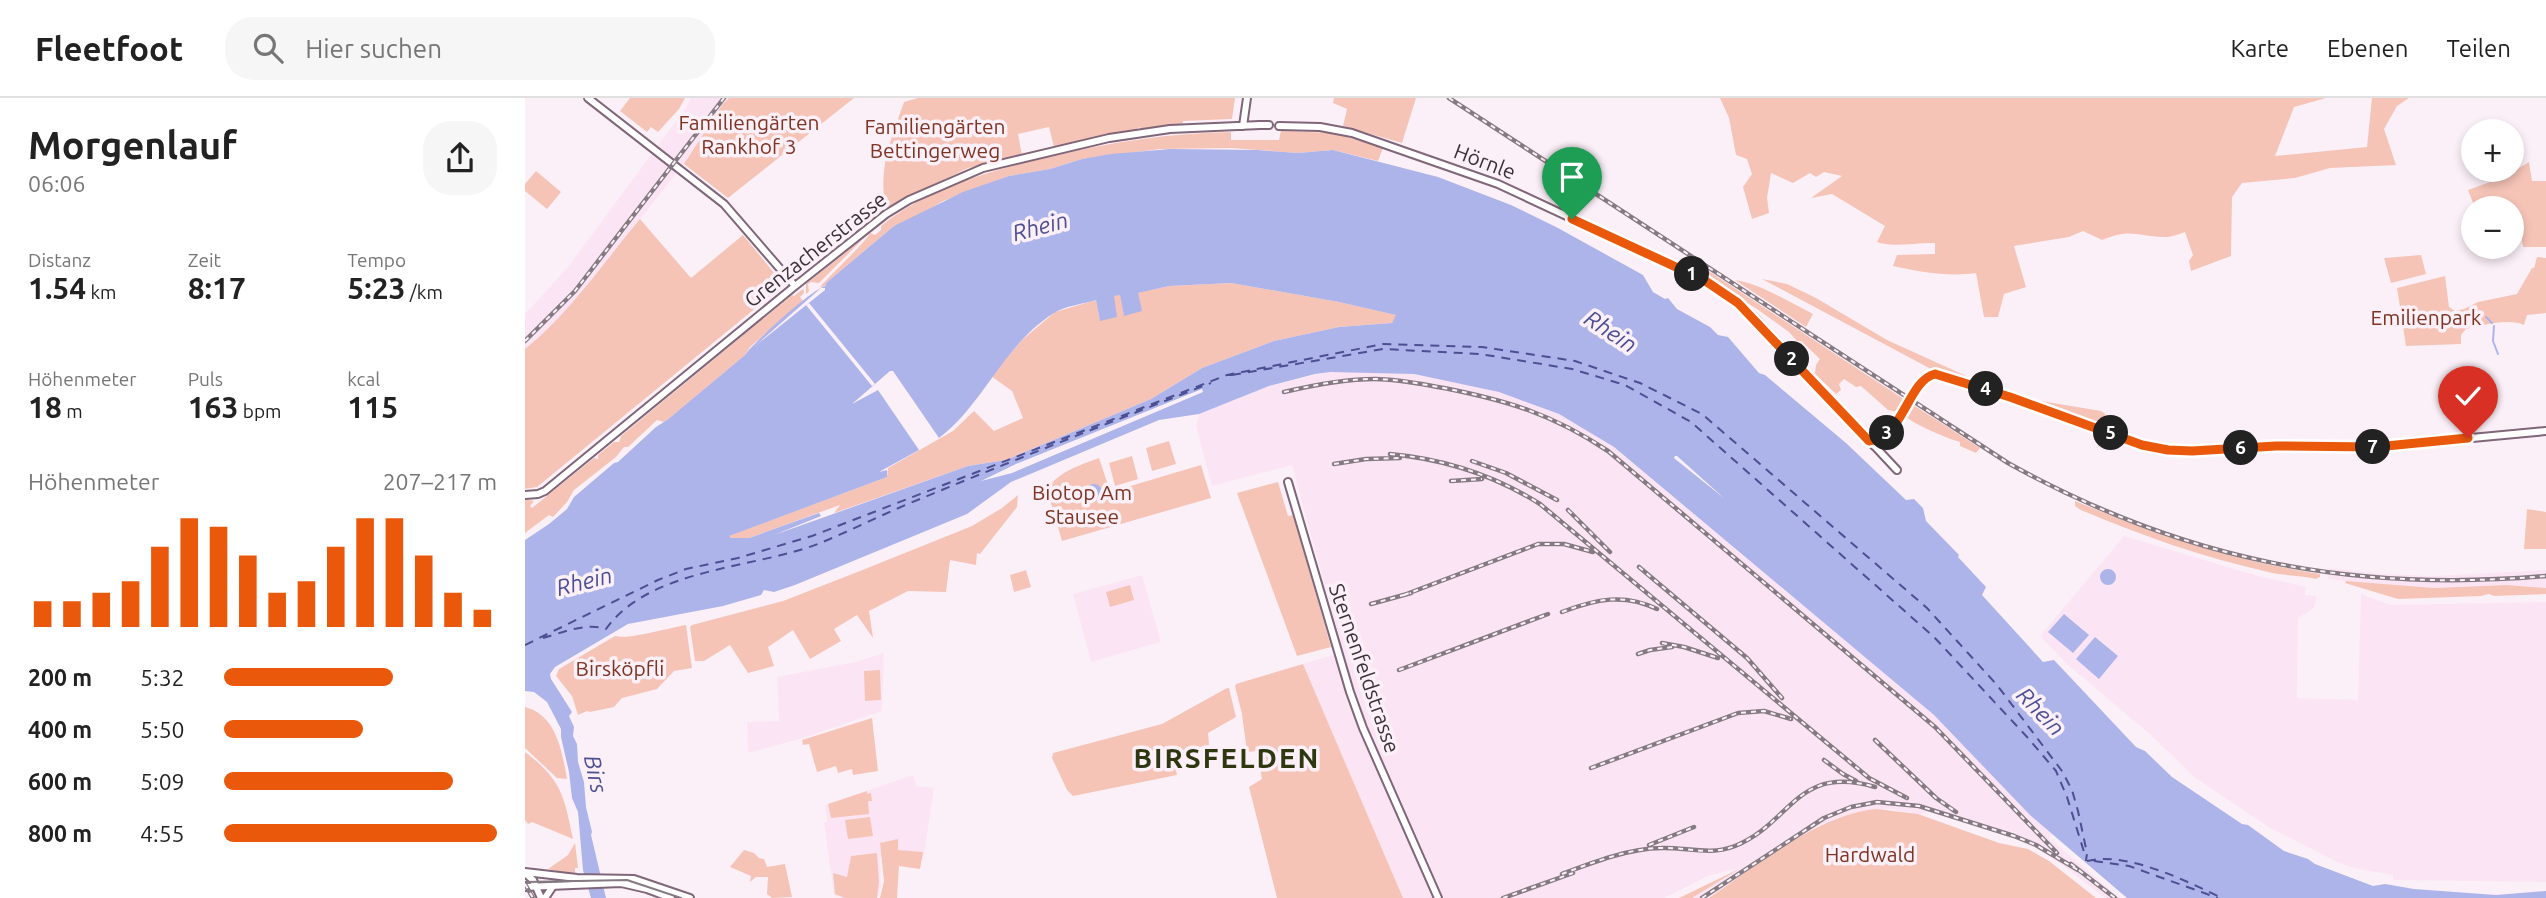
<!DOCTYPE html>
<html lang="de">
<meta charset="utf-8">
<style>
:root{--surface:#fff;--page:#f6f6f6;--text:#222;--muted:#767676;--line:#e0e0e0;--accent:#ea580c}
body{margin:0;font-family:Ubuntu,sans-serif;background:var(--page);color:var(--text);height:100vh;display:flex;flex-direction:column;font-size:26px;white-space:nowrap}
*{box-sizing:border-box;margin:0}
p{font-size:23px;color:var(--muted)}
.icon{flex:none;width:38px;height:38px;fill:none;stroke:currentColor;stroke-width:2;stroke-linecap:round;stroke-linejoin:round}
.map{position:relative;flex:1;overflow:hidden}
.drawer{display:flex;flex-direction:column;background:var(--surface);width:525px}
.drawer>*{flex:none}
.fabs{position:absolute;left:1936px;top:21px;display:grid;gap:14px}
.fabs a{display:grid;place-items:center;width:63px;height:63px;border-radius:50%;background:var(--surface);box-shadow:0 4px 10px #0003;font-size:35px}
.pin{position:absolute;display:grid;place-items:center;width:60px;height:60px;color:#fff;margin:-72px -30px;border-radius:50% 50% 50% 0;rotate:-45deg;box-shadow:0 0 7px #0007}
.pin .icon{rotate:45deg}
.km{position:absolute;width:35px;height:35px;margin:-18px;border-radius:50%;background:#222;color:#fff;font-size:19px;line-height:35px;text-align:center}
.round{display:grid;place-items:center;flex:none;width:74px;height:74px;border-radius:28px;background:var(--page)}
.overview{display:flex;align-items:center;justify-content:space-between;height:119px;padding:0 28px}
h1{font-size:38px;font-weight:700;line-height:52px}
.stats{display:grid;grid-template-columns:repeat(3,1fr);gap:10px;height:119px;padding:7px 28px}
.stats div{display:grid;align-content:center}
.stats b{font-size:30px;font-weight:700}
.stats small{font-size:19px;font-weight:400}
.stats p{font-size:19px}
.chart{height:196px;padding:14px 28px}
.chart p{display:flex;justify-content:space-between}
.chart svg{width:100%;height:126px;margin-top:7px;stroke:var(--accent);stroke-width:6}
ul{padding:0 28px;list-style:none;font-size:23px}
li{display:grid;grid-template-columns:112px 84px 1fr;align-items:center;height:52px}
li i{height:18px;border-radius:9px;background:var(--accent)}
header{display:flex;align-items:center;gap:42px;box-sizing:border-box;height:98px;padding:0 35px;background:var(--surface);border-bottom:2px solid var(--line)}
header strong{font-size:33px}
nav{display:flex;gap:38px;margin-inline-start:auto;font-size:24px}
.search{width:490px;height:63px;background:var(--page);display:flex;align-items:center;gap:18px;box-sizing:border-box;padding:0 24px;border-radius:28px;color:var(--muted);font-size:26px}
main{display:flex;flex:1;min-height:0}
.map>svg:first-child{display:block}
.built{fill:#fbe5f4}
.green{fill:#f5c4b7}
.water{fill:#adb4ea;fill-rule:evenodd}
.pier{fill:#fcf0f8}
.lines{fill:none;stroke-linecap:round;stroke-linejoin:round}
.stream{stroke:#adb4ea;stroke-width:2}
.ferry{stroke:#4c4f92;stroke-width:2;stroke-dasharray:9 7;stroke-linecap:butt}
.secondary-casing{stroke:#7f6678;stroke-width:10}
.primary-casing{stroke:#7f6678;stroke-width:10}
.secondary{stroke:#fff;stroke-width:6}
.primary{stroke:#fff;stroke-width:6}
.tram{stroke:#857a82;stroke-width:2}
.rail-casing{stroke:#857a82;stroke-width:4.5}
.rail{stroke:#fcf0f8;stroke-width:2;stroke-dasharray:5;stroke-linecap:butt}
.route-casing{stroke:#fff;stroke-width:14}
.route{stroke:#ea580c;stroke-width:9}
.labels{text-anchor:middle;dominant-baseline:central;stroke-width:7;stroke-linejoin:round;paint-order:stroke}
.park-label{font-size:21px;fill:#7e3423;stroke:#fcf0f8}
.street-label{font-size:21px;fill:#3c3139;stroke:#fcf0f8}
.water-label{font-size:23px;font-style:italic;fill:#4c4f92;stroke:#fcf0f8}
.district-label{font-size:28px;font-weight:bold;letter-spacing:2px;fill:#2f3711;stroke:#fcf0f8}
</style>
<header>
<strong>Fleetfoot</strong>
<div class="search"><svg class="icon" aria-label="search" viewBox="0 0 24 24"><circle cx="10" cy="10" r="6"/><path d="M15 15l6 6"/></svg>Hier suchen</div>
<nav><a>Karte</a><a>Ebenen</a><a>Teilen</a></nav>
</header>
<main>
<section class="drawer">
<div class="overview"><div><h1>Morgenlauf</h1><p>06:06</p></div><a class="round"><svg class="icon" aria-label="share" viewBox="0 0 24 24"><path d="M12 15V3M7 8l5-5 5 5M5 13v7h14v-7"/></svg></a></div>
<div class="stats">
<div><p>Distanz</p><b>1.54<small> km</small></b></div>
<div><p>Zeit</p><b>8:17</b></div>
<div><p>Tempo</p><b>5:23<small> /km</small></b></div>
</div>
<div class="stats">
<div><p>Höhenmeter</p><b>18<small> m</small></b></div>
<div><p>Puls</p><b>163<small> bpm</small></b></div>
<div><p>kcal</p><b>115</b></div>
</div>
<div class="chart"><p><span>Höhenmeter</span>207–217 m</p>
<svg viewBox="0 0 160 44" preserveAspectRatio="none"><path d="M5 44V35M15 44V35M25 44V32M35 44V28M45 44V16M55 44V6M65 44V9M75 44V19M85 44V32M95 44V28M105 44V16M115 44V6M125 44V6M135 44V19M145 44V32M155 44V38"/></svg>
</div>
<ul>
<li><b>200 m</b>5:32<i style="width:62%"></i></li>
<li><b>400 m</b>5:50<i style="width:51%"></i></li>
<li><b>600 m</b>5:09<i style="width:84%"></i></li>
<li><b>800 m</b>4:55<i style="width:100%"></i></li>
</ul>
</section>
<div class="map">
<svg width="2021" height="800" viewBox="0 0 2021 800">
<rect width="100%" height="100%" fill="#fcf0f8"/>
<path class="built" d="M 166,0 L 204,0 L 197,7 L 159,66 L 47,207 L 22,233 L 0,251 L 0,216 L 43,169 L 160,11 Z
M 805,273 L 889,276 L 974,294 L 1034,316 L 1069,335 L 1089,349 L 1409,617 L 1527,737 L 1524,740 L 1595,800 L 1580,800 L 1536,766 L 1505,746 L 1405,714 L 1393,716 L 1364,711 L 1340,712 L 1320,717 L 1292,729 L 1184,800 L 1167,800 L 1211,771 L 1183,778 L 1139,800 L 878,800 L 778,566 L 818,554 L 767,367 L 687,388 L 671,328 L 674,316 L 744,288 Z
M 1599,438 L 1730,477 L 1781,489 L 1780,497 L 1792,498 L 1789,510 L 1773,520 L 1772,600 L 1833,602 L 1836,496 L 1865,507 L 2021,504 L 2021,784 L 1868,782 L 1868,777 L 1828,770 L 1810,763 L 1745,730 L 1669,679 L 1627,638 L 1543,567 L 1515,538 Z
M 1804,470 L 1860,476 L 1906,478 L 2021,472 L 2021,490 L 1982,487 L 1909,490 L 1845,486 L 1803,481 Z
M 617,477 L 636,544 L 566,564 L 548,496 Z
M 359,555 L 357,613 L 281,639 L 223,655 L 222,624 L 254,623 L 252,579 L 330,564 Z
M 388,677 L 392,688 L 409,690 L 398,763 L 355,759 L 356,788 L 353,800 L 317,800 L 309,797 L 299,725 L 302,724 L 300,707 Z"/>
<path class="green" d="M 105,0 L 160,0 L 154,11 L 133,34 L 126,29 L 122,34 L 95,13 Z
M 204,0 L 329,0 L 203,100 L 159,66 L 197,7 Z
M 393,0 L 710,0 L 707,21 L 658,23 L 657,26 L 616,31 L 614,29 L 612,31 L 529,49 L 524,29 L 493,36 L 497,57 L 443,70 L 365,108 L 361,108 C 352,73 367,38 379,4 Z
M 809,0 L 891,0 L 877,45 L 818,28 L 822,11 L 808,5 Z
M 1195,0 L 1801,0 L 1769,9 L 1750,58 L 1842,49 L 1847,0 L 1884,0 L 1872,8 L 1859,31 L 1871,67 L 1805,70 L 1770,80 L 1717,85 L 1707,99 L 1706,158 L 1666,173 L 1664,163 L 1668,157 L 1660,134 C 1654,136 1645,140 1638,139 C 1611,138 1606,130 1577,142 L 1558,133 L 1544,139 L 1489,148 L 1501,189 L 1479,196 L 1473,219 L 1459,219 L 1451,175 C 1423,179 1396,174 1368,168 L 1372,157 L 1410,156 L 1410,145 C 1392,144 1367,150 1352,144 L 1360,128 L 1307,96 L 1286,100 L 1317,78 L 1299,74 L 1291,79 L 1285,75 L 1268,85 L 1246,75 L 1242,100 L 1244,115 L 1227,121 L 1218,89 L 1227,76 L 1222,61 L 1211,57 L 1204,20 Z
M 757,28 L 760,28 L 760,33 L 809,35 L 858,50 L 853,63 L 808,52 L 772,55 L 706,50 L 635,51 L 557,61 L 525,71 L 484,78 L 418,103 L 386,122 L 369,128 L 301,185 L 301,188 L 295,189 C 304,178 343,142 345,135 L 350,137 L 356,132 L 356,128 C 406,88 466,73 527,58 C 587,44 645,35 706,34 L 706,42 L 754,42 Z
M 2004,64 L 2007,83 L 2021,83 L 2021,149 L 1998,149 L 1992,115 L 1986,116 L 1986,110 L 1950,110 L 1943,92 L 1979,79 Z
M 11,73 L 36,94 L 22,111 L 0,93 L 0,86 Z
M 115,121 L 166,180 L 218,137 L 259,187 L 12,389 L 0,391 L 0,251 C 46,214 78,165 115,121 Z
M 340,139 L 294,185 L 286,184 L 283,186 L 284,193 L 281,196 L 281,186 Z
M 1896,157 L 1901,176 L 1866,185 L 1859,160 Z
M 2012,159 L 2021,160 L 2021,215 L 2002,217 L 1999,227 C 1983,220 1958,227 1941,231 L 1936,237 L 1936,246 L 1881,248 L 1872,190 L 1920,178 L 1924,209 L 1930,213 L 1939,211 L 1953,204 L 1992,196 L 2007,170 L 2009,170 Z
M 1179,170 L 1380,302 L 1372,314 L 1363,312 L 1336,288 L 1331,289 L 1319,281 L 1314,286 L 1316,292 L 1311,296 L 1290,276 L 1291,267 L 1295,261 L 1276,243 L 1272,243 L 1264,234 L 1232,211 L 1175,176 Z
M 1237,181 L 1262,186 L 1291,200 L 1362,242 L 1470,291 L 1406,271 Z
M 1210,182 C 1234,185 1264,204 1288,216 L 1281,229 Z
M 706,185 L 814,204 L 872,217 L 867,225 L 814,229 L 749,243 L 677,270 L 626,301 L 481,362 L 443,368 L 309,415 L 315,407 L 224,440 L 206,440 L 203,438 L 362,379 L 363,370 L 428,333 L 449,313 L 469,333 L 498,320 L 487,293 L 466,278 L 497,242 L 530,214 L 571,202 L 575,222 L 588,198 L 595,196 L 599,217 L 612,195 L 644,188 Z
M 278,189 L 279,195 L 275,199 L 278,203 L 225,249 L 220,257 L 142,322 L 139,324 L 132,322 L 103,349 L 99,349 L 91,359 L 49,392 L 42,404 L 28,419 L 24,417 L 0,435 L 0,401 L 9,403 L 5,408 L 7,410 L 69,360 L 73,361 L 73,357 L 89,344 L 94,344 L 96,338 L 267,197 L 269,198 L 278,191 Z
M 1504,301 L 1576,313 L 1580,316 L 1581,321 L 1574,326 Z
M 1387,307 L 1393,310 L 1455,350 L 1451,355 L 1435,348 L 1435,344 C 1423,341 1388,326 1382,319 Z
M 644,343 L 651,366 L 627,373 L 621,350 Z
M 607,358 L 613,381 L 590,388 L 584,365 Z
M 574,360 L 584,390 L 586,393 L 600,389 L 605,405 L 602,389 L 676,367 L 686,400 L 537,443 L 523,395 C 525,376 558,366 574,360 Z
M 753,384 L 763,418 L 768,417 L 806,549 L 772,558 L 712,395 Z
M 493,397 L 492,409 L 455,456 L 452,455 L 451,467 L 425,462 L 421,494 L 383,493 L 344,513 L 348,540 L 332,517 L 309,531 L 316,543 L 285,561 L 268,532 L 243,549 L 249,568 L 223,575 L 205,547 L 179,563 L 170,563 L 165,529 L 167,527 L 258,503 L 335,473 L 447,428 L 477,410 Z
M 1550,403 C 1630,436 1709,463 1795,476 L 1795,479 L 1791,481 C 1775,477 1759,478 1743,474 C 1678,459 1617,438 1556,412 L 1550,408 Z
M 2002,411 L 2021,414 L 2021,451 L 1999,451 Z
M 501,472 L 506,489 L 489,494 L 485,477 Z
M 1821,483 L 1909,490 L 1982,487 L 2021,490 L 2021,496 L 1969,498 L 1964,496 L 1956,498 L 1873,501 L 1820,485 Z
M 605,487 L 609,502 L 585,509 L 581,494 Z
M 161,527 L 167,570 L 149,573 L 132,591 L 97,600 L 89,609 L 65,614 L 62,613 L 53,617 L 47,598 L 31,578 L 34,571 L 90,538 C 104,542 143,530 161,527 Z
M 778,566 L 878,800 L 752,800 L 724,689 L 737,681 L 732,653 L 722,654 L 717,616 L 710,588 L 711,586 Z
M 355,572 L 356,602 L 340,603 L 339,573 Z
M 702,590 L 704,590 L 711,619 L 683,635 L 684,647 L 652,654 L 653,662 L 649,663 L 652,677 L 548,698 L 542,692 L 527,660 L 528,655 L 637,626 Z
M 0,609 C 31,617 37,652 42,681 L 32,680 L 0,650 Z
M 347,620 L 353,673 L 328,677 L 327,671 L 313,675 L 311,668 L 292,674 L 284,646 L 278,647 L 277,642 Z
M 0,654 C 37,682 39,698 48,741 L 7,724 L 3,726 L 0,722 Z
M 342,693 L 342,696 L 346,695 L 347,703 L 343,703 L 344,716 L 306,720 L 303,706 Z
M 1352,711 L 1393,716 L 1474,745 L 1503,751 L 1524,763 L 1571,800 L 1184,800 C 1231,768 1296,715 1352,711 Z
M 345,719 L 348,738 L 323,741 L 320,722 Z
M 373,741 L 373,752 L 398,754 L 395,771 L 374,768 L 372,800 L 355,800 L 359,783 L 355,745 Z
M 50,745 L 53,770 L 50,770 L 50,777 L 23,771 L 43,757 Z
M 219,752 L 229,755 L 234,760 L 239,761 L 242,769 L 260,766 L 267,799 L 247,800 L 242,796 L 243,779 L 231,779 L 225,784 L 226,778 L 205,769 Z
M 352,755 L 354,784 L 352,800 L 320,800 L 310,796 L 308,775 L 322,779 L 326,758 Z
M 1214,771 L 1167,800 L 1154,800 Z"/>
<path class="water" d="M 645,51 L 732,52 L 772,55 L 808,52 L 913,79 L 986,107 L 1033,130 L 1118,177 L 1128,194 L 1140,201 L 1143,200 L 1152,211 L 1185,229 L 1193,237 L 1203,239 L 1234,275 L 1240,277 L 1321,345 L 1381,402 L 1389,401 L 1398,410 L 1401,423 L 1434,457 L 1433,459 L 1461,489 L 1457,497 L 1518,564 L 1529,562 L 1611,649 L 1620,653 L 1647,679 L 1717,726 L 1723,727 L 1759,753 L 1783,761 L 1790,766 L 1848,788 L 1860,786 L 1889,791 L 1971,797 L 2021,793 L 2021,800 L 1602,800 L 1505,717 L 1409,617 L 1089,349 L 1034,316 L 974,294 L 889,276 L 805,274 L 790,276 L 744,288 L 674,316 L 634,322 L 486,384 L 442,416 L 270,487 L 249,494 L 239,492 L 236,497 L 198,508 L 103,526 L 30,569 L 25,576 L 26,581 L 47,614 L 44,618 L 49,629 L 48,638 L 52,646 L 53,664 L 59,684 L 61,709 L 67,734 L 66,737 L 81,800 L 66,800 L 58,772 L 53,714 L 47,700 L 44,674 L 36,639 L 36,631 L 22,604 L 9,594 L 0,593 L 0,442 L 24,426 L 42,411 L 49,399 L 89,365 L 93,364 L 131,329 L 142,322 L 220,257 C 228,245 289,189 301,188 L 301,185 L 369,128 L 438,94 L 484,78 L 525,71 L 557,61 L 586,56 ZM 706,185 L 814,204 L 871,217 L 867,225 L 814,229 L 749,243 L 677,270 L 626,301 L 481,362 L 443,368 L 249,437 L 296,418 L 294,415 L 224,440 L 206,440 L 204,438 L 362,379 L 362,372 L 354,374 L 394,352 L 353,292 L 327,306 L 365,273 L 368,273 L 414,340 C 459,306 478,247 529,215 C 540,208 558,206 571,202 L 575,223 L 592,219 L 589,198 L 595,197 L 599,218 L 617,213 L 613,195 L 644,188 ZM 296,190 L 300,190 L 300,192 L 230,248 ZM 677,291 L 678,294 L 487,375 L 456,383 L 491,366 Z
M561 394a8 8 0 1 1 16 0a8 8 0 1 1-16 0Z
M1575 479a8 8 0 1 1 16 0a8 8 0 1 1-16 0Z
M 1539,516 L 1564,537 L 1548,555 L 1523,534 Z
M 1570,539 L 1593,558 L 1574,581 L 1551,561 Z"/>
<path class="pier" d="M 284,205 L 350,286 L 347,288 L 281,207 Z
M 1150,358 L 1152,358 L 1200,401 L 1149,360 Z"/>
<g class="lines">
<path class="stream" d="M 1961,219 L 1967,225
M 1969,228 L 1968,243 L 1973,256"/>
<path class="ferry" d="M 707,277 L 858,251 L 955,256 L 1047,271 L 1100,287 L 1166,324 L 1409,539 L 1503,640 L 1531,673 L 1542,699 L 1560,757
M 18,540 C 36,535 62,524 81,531 C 125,470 227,471 293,446 C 327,432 360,415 395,401 C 491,361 589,323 686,285
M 0,547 L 133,482 L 161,471 L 213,460 L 287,438 L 702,277 L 858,246 L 957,249 L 1050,263 L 1115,285 L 1177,316 L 1402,510 L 1472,587 L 1537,673 L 1547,692 L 1553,713 L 1562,755 L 1561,763
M 1562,763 C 1602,753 1661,783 1697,800
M 1569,763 L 1604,768 L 1693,800"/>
<defs>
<path id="secondary" d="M 63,0 L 199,106 L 270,188
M 718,28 L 722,0
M 763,384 L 825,594 L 838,630 L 913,800
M 0,397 L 13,396 L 20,393 L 270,188 L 361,116 L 384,102 L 458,70 L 584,40 L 645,31 L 735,27
M 0,775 L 8,782 L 16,800
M 20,800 L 28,788"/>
<path id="primary" d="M 735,27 L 744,27
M 754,28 L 795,29 L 827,35 L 973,86 L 1179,182 L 1214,205 L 1229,219 L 1372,372
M 1344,343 L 1351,342 L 1363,334
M 1349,348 C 1371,344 1387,282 1410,276 L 1485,299 L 1617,347 L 1643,352 L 1667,353 L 1751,348 L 1851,349 L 2021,333
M 0,774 L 52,780 L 109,781 L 165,800
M 0,789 L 96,785 L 122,791 L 146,800"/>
</defs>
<use href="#secondary" class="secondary-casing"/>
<use href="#primary" class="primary-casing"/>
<use href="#secondary" class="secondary"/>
<use href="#primary" class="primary"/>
<path class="tram" d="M 0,784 L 102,782 L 156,800"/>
<defs>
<path id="rail" d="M 924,0 L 1483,365 C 1656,461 1824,495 2021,478
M 0,243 L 50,193 L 199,0
M 759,294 C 789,287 819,281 850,281 C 873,281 896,286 919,290 C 984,303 1027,316 1083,353 L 1410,629 L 1532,755
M 865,356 C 919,361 969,377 1015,406 L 1344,680 L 1382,700
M 947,363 L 981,375 L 1032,402
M 809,366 L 841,361 L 875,360
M 926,383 L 957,381
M 1043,412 L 1085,454
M 1114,469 L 1222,560 L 1257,600
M 879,497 L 1013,446 L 1039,446 L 1068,454
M 846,506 L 886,495
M 1037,514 C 1071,501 1099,495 1132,511
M 1137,545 L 1159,549 L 1193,560
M 1113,556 L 1125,552 L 1147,549
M 874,572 L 1023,516
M 1350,642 L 1411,700 L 1431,714
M 1299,662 L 1318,676 L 1331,683
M 1066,670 L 1213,615 L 1239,613 L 1266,621
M 1124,747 L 1169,729
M 1546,766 L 1590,800
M 1037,776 C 1066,765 1105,750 1136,750 C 1161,749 1185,758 1210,748 C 1267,725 1271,666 1350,689
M 0,786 L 8,800
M 978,800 L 1048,775
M 1177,800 L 1299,720 L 1326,709 L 1352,704 L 1394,708 L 1489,738 L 1511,747 L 1553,772"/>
</defs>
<use href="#rail" class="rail-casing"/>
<use href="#rail" class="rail"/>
</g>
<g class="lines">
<defs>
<path id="route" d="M 1047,121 L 1179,182 L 1213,205 L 1344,343 C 1379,340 1382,283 1410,276 L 1485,299 L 1617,347 L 1643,352 L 1667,353 L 1751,348 L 1851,349 L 1943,340"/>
</defs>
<use href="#route" class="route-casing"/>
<use href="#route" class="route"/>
</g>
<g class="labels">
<g class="park-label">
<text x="224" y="24">Familiengärten<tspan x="224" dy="24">Rankhof 3</tspan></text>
<text x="410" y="28">Familiengärten<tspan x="410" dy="24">Bettingerweg</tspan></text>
<text x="1901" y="219">Emilienpark</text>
<text x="557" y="394">Biotop Am<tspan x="557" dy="24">Stausee</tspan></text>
<text x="95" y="570">Birsköpfli</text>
<text x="1345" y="756">Hardwald</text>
</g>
<g class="street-label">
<text transform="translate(960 63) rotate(21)">Hörnle</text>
<text transform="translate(290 151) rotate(-38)">Grenzacherstrasse</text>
<text transform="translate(840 570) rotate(71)">Sternenfeldstrasse</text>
</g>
<g class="water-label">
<text transform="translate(515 128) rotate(-15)">Rhein</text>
<text transform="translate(1086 233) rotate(33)">Rhein</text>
<text transform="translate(59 483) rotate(-14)">Rhein</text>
<text transform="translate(1516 613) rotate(46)">Rhein</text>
<text transform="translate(71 676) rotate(78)">Birs</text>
</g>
<g class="district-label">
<text x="702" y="659">BIRSFELDEN</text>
</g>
</g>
</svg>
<div class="fabs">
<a>+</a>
<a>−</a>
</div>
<div class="pin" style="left:1047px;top:121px;background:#1e9e55"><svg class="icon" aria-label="arrive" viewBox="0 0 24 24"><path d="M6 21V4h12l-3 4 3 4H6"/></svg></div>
<div class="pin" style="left:1943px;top:340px;background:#d93025"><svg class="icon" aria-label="check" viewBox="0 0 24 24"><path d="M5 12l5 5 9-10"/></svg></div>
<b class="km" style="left:1167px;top:176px">1</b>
<b class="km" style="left:1267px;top:261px">2</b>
<b class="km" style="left:1362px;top:335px">3</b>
<b class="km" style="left:1461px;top:291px">4</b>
<b class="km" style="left:1586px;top:335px">5</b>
<b class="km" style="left:1716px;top:350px">6</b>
<b class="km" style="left:1848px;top:349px">7</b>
</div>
</main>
